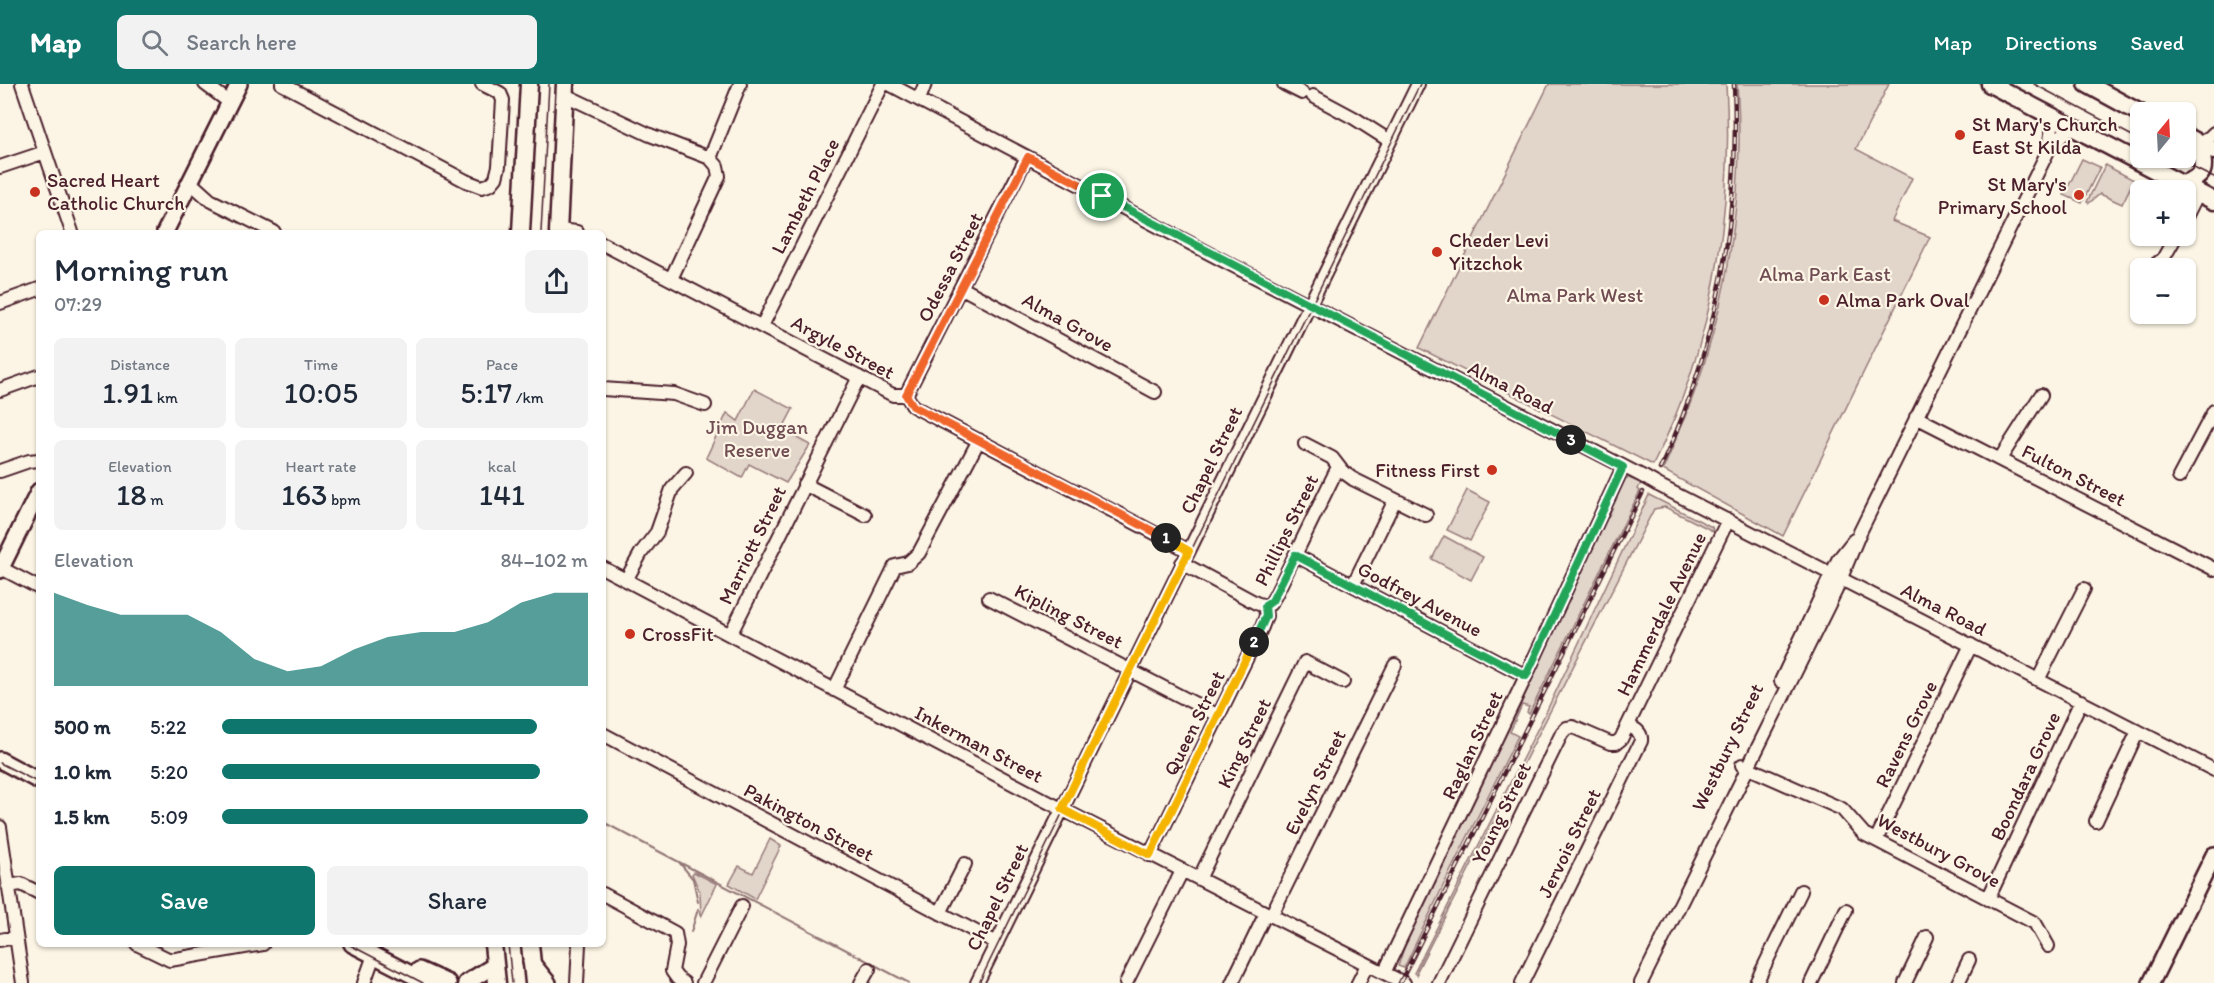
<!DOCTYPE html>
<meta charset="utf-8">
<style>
:root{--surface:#fff;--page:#f2f2f3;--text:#1f2937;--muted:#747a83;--accent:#0f766e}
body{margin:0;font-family:Itim,sans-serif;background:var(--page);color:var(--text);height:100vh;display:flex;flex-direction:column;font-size:22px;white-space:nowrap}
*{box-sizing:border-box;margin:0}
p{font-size:20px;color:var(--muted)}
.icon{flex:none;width:33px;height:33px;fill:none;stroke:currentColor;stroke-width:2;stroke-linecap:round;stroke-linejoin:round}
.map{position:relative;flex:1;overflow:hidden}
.side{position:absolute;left:36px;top:146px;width:570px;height:717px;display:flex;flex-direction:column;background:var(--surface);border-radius:9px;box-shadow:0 2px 4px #0004}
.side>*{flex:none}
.needle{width:39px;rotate:18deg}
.fabs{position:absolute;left:2130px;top:18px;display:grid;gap:12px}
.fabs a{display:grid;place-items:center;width:66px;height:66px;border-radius:9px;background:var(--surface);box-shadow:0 2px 4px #0004;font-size:30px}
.pin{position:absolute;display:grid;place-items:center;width:51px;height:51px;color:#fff;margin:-26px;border:3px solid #fff;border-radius:50%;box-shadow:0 2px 6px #0007}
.km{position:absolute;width:30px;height:30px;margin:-15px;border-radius:50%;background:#222;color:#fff;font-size:16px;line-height:30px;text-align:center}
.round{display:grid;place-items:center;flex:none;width:63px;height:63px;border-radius:9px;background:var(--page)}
.overview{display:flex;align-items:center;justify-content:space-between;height:102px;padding:0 18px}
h1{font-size:33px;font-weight:600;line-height:45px}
.stats{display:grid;grid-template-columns:repeat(3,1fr);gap:9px;height:102px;padding:6px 18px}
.stats div{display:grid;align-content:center;border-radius:9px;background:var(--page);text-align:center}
.stats b{font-size:30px;font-weight:600}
.stats small{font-size:16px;font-weight:400}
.stats p{font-size:16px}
.chart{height:168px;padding:12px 18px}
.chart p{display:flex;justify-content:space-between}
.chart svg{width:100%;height:108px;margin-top:6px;fill:var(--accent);opacity:.7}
.primary-button{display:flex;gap:12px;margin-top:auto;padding:12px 18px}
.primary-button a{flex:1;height:69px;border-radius:9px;background:var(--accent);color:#fff;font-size:24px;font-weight:600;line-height:69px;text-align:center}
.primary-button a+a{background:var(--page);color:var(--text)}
ul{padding:0 18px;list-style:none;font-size:20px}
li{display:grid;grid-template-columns:96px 72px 1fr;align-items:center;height:45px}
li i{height:15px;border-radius:8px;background:var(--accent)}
header{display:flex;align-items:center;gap:36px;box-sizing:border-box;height:84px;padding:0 30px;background:var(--accent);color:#fff}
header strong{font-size:28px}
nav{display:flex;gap:33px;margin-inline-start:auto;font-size:21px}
.search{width:420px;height:54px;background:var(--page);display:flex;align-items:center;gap:15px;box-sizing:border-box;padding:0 21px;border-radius:9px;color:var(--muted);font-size:22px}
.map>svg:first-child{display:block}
.green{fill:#e2d5ca;stroke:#967a7a;stroke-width:1.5}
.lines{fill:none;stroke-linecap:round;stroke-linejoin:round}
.stream{stroke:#917474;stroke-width:2}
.minor-casing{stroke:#4a1f2b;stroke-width:16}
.major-casing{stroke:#4a1f2b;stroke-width:20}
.highway-casing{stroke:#4a1f2b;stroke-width:21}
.minor{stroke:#fcf5e5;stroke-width:12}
.major{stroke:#fcf5e5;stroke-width:15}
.highway{stroke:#fcf5e5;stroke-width:16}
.tram{stroke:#4a1f2b;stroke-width:1.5}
.rail-casing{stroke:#4a1f2b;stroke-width:4.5}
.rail{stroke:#fcf5e5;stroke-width:2;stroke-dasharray:7;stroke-linecap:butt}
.minor-bridge-casing{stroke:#4a1f2b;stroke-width:16;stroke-linecap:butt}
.minor-bridge{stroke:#fcf5e5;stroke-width:12}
.split-1-casing{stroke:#fff;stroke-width:12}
.split-2-casing{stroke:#fff;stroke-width:12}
.split-3-casing{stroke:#fff;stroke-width:12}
.split-4-casing{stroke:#fff;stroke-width:12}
.split-1{stroke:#f0652b;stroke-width:8}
.split-2{stroke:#f5b400;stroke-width:8}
.split-3{stroke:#22a559;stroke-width:8}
.split-4{stroke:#22a559;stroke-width:8}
.poi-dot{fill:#c8321e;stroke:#fcf5e5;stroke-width:2}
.labels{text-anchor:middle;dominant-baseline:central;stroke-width:4.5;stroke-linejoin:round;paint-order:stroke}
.poi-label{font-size:20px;fill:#4a1f2b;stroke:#fcf5e5;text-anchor:start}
.street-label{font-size:20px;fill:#4a1f2b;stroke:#fcf5e5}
.park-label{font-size:20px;fill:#704c53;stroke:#fcf5e5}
</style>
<header>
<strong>Map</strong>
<div class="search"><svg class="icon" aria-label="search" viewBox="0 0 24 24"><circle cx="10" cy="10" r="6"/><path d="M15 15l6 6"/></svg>Search here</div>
<nav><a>Map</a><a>Directions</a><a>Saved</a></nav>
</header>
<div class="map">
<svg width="2214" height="899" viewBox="0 0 2214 899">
<rect width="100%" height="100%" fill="#fcf5e5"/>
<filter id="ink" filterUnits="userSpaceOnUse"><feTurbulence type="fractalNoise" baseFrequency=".0167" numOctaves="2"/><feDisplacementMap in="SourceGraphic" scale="12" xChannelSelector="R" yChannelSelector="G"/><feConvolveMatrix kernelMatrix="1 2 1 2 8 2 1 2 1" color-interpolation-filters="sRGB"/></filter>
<g filter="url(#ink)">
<path class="green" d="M 1549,0 L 1726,0 C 1734,129 1712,265 1653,381 L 1419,264 Z
M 1737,0 L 1889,0 L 1856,65 L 1912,94 L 1892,137 L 1930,153 L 1783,452 L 1663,386 C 1678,351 1693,316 1704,280 C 1732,190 1744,94 1737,0 Z
M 2082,75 L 2100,83 L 2082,119 L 2064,111 Z
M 2105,81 L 2134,96 L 2122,120 L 2100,110 L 2089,119 L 2087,118 Z
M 754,305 L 793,325 L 782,346 L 810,361 L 786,399 L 749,380 L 742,394 L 706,374 L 727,329 L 738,337 Z
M 1625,394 L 1629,394 L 1641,399 L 1638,405 L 1640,407 L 1529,630 L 1527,628 L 1529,623 L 1522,621 L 1510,648 L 1518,652 L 1444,800 L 1404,884 L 1398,882 L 1410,846 Z
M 1467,406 L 1490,418 L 1470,457 L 1447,446 Z
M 1649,411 L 1712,443 L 1713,447 L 1665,423 L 1654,425 L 1417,887 L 1417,891 L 1414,889 L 1548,624 Z
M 1444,452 L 1483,473 L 1471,496 L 1432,475 Z
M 770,755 L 781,762 L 755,815 L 729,800 L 739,782 L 753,789 Z
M 694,788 L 717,800 L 701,833 L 700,809 L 692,790 Z"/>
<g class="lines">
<path class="stream" d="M 603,738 L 679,778 L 693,795 L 698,818
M 679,778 L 909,899
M 691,848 L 698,825"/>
<defs>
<path id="minor" d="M 22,0 L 72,148
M 205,0 L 229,18
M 282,0 L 466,97 L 482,103 L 491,100 L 496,94 L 499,82 L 503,16 L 500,9 L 482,0
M 889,0 L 1222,176 L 1644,393
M 1284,0 L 1302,9
M 565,11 L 650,51 L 710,74 L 717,82 L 719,92 L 671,195
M 1313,12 L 1354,34 L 1390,57
M 919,16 L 925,0
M 2199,59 L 2210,53 L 2214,49
M 2049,65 L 2071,42
M 710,74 L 740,0
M 0,83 L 45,68
M 190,98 L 210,116 L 274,148
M 2186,133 L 2198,109
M 558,146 L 577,148
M 603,160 L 893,311 L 906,311 L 913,322 L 1189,467
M 2151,184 L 2163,175 L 2176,152
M 962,204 L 1155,308
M 0,219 L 39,205
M 762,242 L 883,0
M 603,305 L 674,310 L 705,321
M 0,306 L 39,292
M 906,311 L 1027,73
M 1916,333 L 2214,485
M 1305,360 L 1332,374 L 1342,387 L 1353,395 L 1426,431
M 2000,375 L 2041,311
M 0,387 L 29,377 L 39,376
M 2179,393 L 2214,327
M 804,400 L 865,431
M 1658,401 L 2214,686
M 1295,471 L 1526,592
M 1182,479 L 1256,519 L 1265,522
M 1,484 L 39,504
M 603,484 L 1046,717 L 1404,899
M 626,496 L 641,469 L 657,448 L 672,405 L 686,389
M 1353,501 L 1395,416
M 989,514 L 1219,632
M 1265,522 L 1270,520 L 1275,512 L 1338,383
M 730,551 L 859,293
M 2038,596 L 2084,505
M 1781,597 L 1838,476 L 1854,456
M 834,606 L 895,482 L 908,479 L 919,469 L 979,356
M 603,650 L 997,859
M 1742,681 L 1842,725 L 1864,750 L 2035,839 L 2048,862
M 2096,737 L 2138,647
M 0,743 L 23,899
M 1876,756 L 1971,561
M 1150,771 L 1262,543 L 1266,532 L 1265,522
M 1199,795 L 1305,578 L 1343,598
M 8,802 L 21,800 L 39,809
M 603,810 L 675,849 L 677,861 L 672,887 L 677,894 L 684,899
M 1988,815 L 2081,617
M 940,829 L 965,780
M 1271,832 L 1395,581
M 0,856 L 16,853
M 137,860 L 170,876 L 263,860
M 1384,889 L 1526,592 L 1623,383
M 364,899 L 374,871
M 577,899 L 579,860
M 703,899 L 742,822
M 861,899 L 869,885
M 977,899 L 1418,0
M 1126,899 L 1182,787
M 1232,899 L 1266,829
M 1358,899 L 1367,881
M 1439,899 L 1562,649 L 1567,644 L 1573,643 L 1610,659 L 1616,659 L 1621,655 L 1728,436
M 1522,899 L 1641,657 C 1642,648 1635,645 1628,641
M 1641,899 L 1836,506 L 1860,448 L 2049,65 L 2052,43 L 2051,31
M 1756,899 L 1801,807
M 1811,899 L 1846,826
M 1905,899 L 1927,853
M 1958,899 L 1969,876"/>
<path id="major" d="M 165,148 L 239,0
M 0,486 L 39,407
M 0,676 L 39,697
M 352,860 L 428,899
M 531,878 L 548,899
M 419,886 L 448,899
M 466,899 L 495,881
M 2151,899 L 2214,771"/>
<path id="highway" d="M 1990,0 L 2214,117
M 2087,0 L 2140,29
M 2186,52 L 2214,67
M 2183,100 C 2209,91 2204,83 2199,59
M 521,148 L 529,0
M 558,148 L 565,0
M 493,860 L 497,899
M 530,860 L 534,899"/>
</defs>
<use href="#minor" class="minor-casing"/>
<use href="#major" class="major-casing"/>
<use href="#highway" class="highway-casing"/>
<use href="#minor" class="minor"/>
<use href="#major" class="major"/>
<use href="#highway" class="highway"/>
<path class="tram" d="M 2034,0 L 2140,56
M 2174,74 L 2214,94
M 541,148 L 549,0
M 0,679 L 39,699
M 348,860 L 423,899
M 508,860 L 512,899
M 979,899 L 1420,0"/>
<defs>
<path id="rail" d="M 1660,385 C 1717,264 1740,133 1734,0
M 1400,899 L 1643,408"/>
</defs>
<use href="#rail" class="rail-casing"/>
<use href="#rail" class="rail"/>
<defs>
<path id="minor-bridge" d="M 1644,393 L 1658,401"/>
</defs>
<use href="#minor-bridge" class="minor-bridge-casing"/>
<use href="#minor-bridge" class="minor-bridge"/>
</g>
</g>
<g class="lines" filter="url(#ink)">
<defs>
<path id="split-1" d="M 1102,112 L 1028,73 L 906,311 L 913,322 L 1166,454"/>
<path id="split-2" d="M 1166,454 L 1189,467 L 1062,725 L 1150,771 L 1254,558"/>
<path id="split-3" d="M 1254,558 L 1266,532 L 1265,522 L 1272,517 L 1295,471 L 1526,592 L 1623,383 L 1571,356"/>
<path id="split-4" d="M 1102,112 L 1571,356"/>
</defs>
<use href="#split-1" class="split-1-casing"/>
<use href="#split-2" class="split-2-casing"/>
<use href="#split-3" class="split-3-casing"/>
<use href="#split-4" class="split-4-casing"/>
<use href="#split-1" class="split-1"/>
<use href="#split-2" class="split-2"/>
<use href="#split-3" class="split-3"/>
<use href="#split-4" class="split-4"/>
</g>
<g class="poi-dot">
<circle cx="1960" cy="51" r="6"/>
<circle cx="35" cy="108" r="6"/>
<circle cx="2079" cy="111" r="6"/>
<circle cx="1437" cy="168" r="6"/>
<circle cx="1824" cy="216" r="6"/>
<circle cx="1492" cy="386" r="6"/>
<circle cx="630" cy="550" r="6"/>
</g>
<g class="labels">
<g class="poi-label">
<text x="1972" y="40">St Mary's Church<tspan x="1972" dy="23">East St Kilda</tspan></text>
<text x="47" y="96">Sacred Heart<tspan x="47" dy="23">Catholic Church</tspan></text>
<text x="2067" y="100" text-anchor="end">St Mary's<tspan x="2067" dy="23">Primary School</tspan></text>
<text x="1449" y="156">Cheder Levi<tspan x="1449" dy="23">Yitzchok</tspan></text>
<text x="1836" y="216">Alma Park Oval</text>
<text x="1480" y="386" text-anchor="end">Fitness First</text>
<text x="642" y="550">CrossFit</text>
</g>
<g class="street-label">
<text transform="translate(805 112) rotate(-63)">Lambeth Place</text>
<text transform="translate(950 183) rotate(-63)">Odessa Street</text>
<text transform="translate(1068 238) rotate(29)">Alma Grove</text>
<text transform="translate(843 263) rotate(28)">Argyle Street</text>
<text transform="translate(1511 303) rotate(27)">Alma Road</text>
<text transform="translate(1211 376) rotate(-64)">Chapel Street</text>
<text transform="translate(2074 391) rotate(27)">Fulton Street</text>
<text transform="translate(1286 446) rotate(-64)">Phillips Street</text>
<text transform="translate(752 461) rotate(-64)">Marriott Street</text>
<text transform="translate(1420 515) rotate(28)">Godfrey Avenue</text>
<text transform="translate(1944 525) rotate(27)">Alma Road</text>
<text transform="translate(1661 530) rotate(-64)">Hammerdale Avenue</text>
<text transform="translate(1069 532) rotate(27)">Kipling Street</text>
<text transform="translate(1194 639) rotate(-64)">Queen Street</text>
<text transform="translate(1906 650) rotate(-64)">Ravens Grove</text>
<text transform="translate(1244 659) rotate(-64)">King Street</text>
<text transform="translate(979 660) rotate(28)">Inkerman Street</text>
<text transform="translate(1472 661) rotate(-65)">Raglan Street</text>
<text transform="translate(1727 663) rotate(-64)">Westbury Street</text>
<text transform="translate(2025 692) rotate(-65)">Boondara Grove</text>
<text transform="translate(1315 698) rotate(-64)">Evelyn Street</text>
<text transform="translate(1501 729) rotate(-64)">Young Street</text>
<text transform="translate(809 738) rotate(28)">Pakington Street</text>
<text transform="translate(1569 759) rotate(-64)">Jervois Street</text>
<text transform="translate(1939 766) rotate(28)">Westbury Grove</text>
<text transform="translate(997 813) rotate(-64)">Chapel Street</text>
</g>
<g class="park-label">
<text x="1825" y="190">Alma Park East</text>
<text x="1575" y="211">Alma Park West</text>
<text x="757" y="343">Jim Duggan<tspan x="757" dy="23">Reserve</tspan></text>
</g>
</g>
</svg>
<div class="fabs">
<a><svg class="needle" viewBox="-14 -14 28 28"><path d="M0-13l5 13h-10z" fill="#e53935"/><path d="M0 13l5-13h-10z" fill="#747a83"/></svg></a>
<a>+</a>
<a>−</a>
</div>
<div class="pin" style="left:1102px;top:112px;background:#1e9e55"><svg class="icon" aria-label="arrive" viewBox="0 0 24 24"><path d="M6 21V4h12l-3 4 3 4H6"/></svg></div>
<b class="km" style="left:1166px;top:454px">1</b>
<b class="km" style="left:1254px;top:558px">2</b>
<b class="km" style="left:1571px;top:356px">3</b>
<section class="side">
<div class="overview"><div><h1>Morning run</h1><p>07:29</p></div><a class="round"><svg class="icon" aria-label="share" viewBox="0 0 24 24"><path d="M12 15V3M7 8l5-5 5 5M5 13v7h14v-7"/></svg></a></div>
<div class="stats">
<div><p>Distance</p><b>1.91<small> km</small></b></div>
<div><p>Time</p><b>10:05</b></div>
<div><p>Pace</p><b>5:17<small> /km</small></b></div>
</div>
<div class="stats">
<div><p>Elevation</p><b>18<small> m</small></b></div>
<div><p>Heart rate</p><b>163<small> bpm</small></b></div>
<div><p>kcal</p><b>141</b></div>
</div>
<div class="chart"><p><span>Elevation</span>84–102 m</p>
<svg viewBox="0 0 160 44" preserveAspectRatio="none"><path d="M0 44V6L10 11L20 15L30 15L40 15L50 22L60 33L70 38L80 36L90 29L100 24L110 22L120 22L130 18L140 10L150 6L160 6V44z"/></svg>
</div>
<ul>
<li><b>500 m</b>5:22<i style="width:86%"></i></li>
<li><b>1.0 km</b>5:20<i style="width:87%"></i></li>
<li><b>1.5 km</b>5:09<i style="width:100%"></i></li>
</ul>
<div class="primary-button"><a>Save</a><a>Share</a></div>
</section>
</div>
